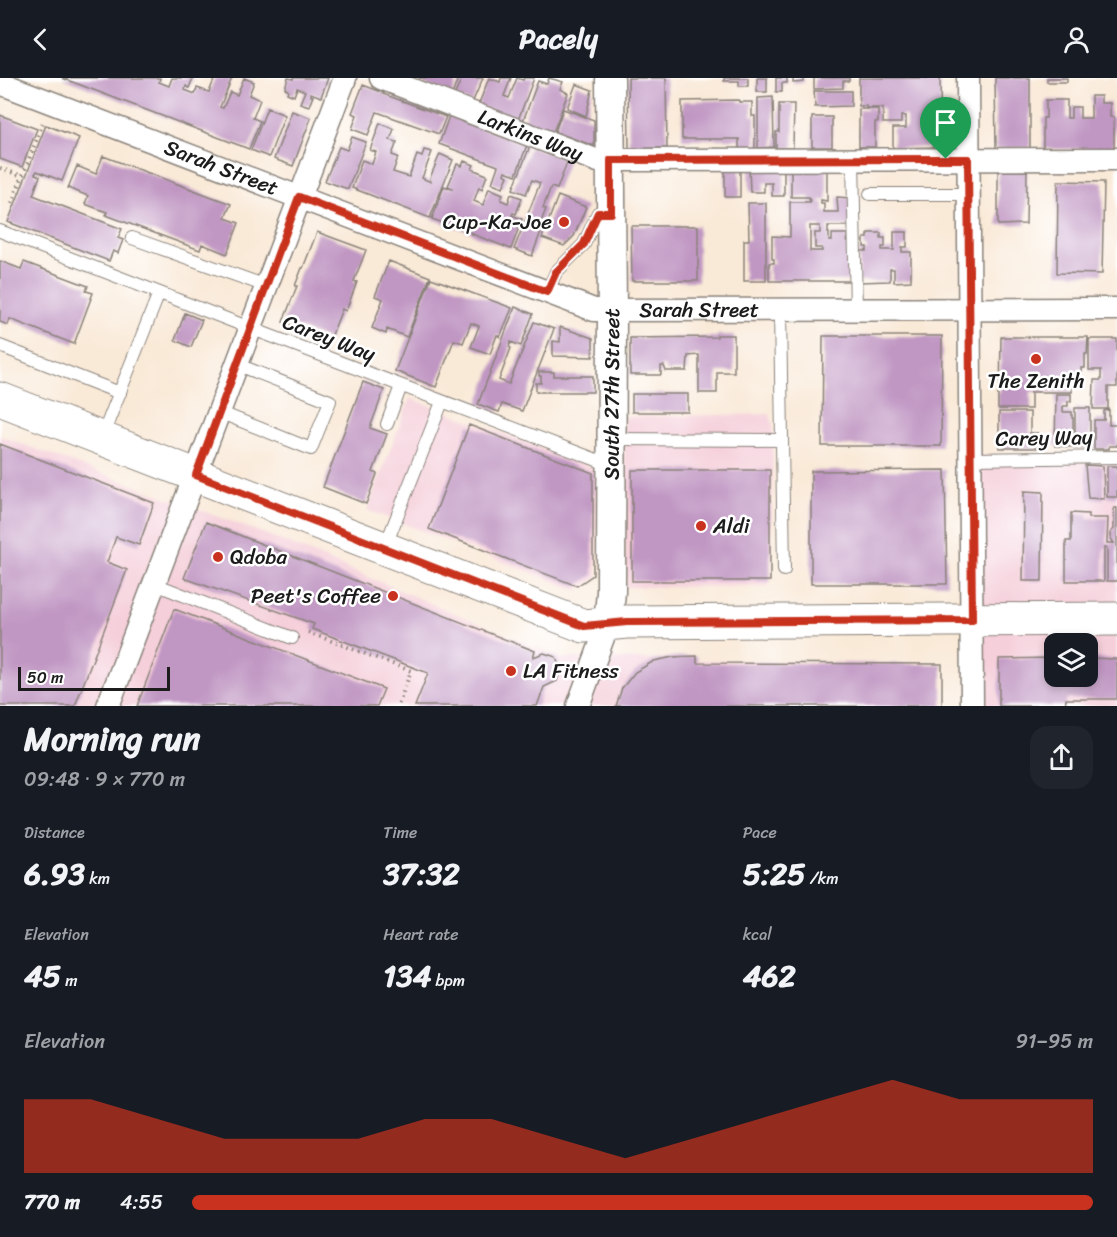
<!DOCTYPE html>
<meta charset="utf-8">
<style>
:root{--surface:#171b24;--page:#20242c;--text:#f1f3f6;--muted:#9ea1a6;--accent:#c8321e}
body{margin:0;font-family:Sriracha,sans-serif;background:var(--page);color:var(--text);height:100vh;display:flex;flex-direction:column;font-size:22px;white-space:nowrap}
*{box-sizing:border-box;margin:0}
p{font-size:20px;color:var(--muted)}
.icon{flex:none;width:33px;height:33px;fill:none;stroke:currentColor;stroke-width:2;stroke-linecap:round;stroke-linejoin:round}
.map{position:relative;height:628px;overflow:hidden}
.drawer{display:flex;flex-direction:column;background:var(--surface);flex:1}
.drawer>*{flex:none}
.buttons{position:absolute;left:1044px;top:555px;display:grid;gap:12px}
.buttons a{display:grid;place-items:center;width:54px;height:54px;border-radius:12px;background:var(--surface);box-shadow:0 3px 9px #0003;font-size:30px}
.scale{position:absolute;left:18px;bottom:15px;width:152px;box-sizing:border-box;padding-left:6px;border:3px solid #1c1c1c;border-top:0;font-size:16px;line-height:21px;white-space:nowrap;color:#1c1c1c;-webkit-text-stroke:4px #fff;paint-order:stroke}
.pin{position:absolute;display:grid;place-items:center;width:51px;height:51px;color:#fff;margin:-62px -26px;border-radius:50% 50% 50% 0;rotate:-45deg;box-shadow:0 0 6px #0007}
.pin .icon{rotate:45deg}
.round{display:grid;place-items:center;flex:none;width:63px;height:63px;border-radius:18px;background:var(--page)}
.summary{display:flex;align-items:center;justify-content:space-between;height:102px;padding:0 24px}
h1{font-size:33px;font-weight:700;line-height:45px}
.stats{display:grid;grid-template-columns:repeat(3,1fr);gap:9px;height:102px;padding:6px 24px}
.stats div{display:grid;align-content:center}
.stats b{font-size:30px;font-weight:700}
.stats small{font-size:16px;font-weight:400}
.stats p{font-size:16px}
.chart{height:168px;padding:12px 24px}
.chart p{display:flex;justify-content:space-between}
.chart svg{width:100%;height:108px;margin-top:6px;fill:var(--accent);opacity:.7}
ul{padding:0 24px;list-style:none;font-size:20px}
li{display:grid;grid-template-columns:96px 72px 1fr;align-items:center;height:45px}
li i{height:15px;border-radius:8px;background:var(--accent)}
header{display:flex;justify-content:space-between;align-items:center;height:78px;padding:0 24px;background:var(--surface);font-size:27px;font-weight:700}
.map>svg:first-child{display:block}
.built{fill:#f5cfda;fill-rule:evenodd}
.building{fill:#c096c2;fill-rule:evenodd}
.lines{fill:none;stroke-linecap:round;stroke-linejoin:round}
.service-casing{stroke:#8a827a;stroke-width:14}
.minor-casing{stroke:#8a827a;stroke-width:25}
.tertiary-casing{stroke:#8a827a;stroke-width:31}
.primary-casing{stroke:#8a827a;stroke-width:35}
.path{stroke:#8a827a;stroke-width:4;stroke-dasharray:1.5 4.5;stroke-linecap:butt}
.service{stroke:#fff;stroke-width:12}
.minor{stroke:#fff;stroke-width:22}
.tertiary{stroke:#fff;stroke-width:28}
.primary{stroke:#fff;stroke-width:33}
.route-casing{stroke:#fff;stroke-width:12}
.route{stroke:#c8321e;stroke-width:8}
.poi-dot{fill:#c8321e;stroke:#fff;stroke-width:2}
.labels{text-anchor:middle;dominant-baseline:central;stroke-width:5;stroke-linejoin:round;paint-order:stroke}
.street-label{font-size:21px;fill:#1c1c1c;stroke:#fff}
.poi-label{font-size:21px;fill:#1c1c1c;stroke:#fff;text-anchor:start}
</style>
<header><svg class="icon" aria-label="back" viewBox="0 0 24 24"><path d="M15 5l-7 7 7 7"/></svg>Pacely<svg class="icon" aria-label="person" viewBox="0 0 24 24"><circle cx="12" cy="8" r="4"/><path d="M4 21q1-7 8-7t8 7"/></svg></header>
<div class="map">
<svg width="1117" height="628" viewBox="0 0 1117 628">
<rect width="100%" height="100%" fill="#fff"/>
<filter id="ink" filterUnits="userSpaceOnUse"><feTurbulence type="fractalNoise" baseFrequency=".0167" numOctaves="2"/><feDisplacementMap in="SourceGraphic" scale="12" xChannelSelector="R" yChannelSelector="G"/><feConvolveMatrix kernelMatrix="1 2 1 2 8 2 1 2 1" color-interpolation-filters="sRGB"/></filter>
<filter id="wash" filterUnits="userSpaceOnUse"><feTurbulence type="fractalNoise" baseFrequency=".008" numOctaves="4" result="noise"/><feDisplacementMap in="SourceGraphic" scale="24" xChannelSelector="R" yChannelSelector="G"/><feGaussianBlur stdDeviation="1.35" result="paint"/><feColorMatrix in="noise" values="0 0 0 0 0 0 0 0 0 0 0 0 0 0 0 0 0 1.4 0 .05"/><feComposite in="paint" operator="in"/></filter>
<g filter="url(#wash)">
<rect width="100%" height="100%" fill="#f9e9d7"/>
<path class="built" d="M 410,320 L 597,391 L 597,500 L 577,512 L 367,432 Z
M 770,336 L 773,347 L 771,503 L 768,508 L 626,509 L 624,339 Z
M 0,358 L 265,456 L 562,580 L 942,586 L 943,628 L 0,628 Z
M 970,378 L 1117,378 L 1117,628 L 970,628 ZM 1054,566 L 1088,566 L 1088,598 L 1054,598 Z"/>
<g id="blocks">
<path class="building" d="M 62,0 L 160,0 L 159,4 L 169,8 L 172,0 L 193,0 L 189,10 L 186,8 L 185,12 L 195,16 L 197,10 L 209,14 L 215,0 L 232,0 L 220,29 L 223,30 L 230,14 L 237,17 L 244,0 L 254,4 L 249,17 L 260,22 L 253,40 L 260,43 L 249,71 Z
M 288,0 L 293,1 L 293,0 L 328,0 L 321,19 L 311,15 L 311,18 L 313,18 L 309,28 L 300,25 L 305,13 L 297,10 L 294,18 L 287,15 L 288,12 L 285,10 Z
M 420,0 L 458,0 L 452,17 L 418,4 Z
M 462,0 L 483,0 L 472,25 L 454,18 Z
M 489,0 L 500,4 L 501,0 L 511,0 L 504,18 L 509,20 L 517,0 L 523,2 L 524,0 L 534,0 L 518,42 L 478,28 Z
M 549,0 L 563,4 L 560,11 L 568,15 L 553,54 L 523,43 L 538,3 L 547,6 Z
M 628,0 L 666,0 L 667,70 L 629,71 Z
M 724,0 L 748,0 L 748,8 L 739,8 L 739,3 L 724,3 Z
M 757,0 L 767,0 L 767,14 L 757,14 Z
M 776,0 L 787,0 L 787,5 L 782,5 L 782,14 L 776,14 Z
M 793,0 L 804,0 L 804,4 L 793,5 Z
M 814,0 L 849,0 L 849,3 L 843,3 L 843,10 L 814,11 Z
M 859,0 L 940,0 L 941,69 L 893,70 L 893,50 L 906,50 L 906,38 L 901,38 L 901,45 L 883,45 L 883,30 L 866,30 L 866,28 L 859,28 Z
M 995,0 L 1030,0 L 1030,70 L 996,71 Z
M 1047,0 L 1067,0 L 1067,4 L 1047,4 Z
M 576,6 L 592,12 L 586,38 L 567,30 Z
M 363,7 L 384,15 L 383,16 L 446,39 L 439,56 L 377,34 L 368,57 L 352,51 L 357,37 L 352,35 Z
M 814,13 L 851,13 L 851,28 L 815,29 Z
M 1091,18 L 1101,18 L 1101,25 L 1110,25 L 1110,39 L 1114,39 L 1114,71 L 1043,71 L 1043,40 L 1046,40 L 1046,22 L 1067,22 L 1067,40 L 1071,40 L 1071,29 L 1080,29 L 1080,40 L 1091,40 Z
M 773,19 L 774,69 L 758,70 L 758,20 Z
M 739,22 L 739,24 L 752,24 L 752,38 L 755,38 L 755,71 L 739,71 L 739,61 L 682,61 L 682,23 Z
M 779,26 L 794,26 L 793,70 L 776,70 L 776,54 L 779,54 Z
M 267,30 L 285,37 L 269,79 L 251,72 Z
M 563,31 L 594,42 L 594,68 L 555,54 Z
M 859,31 L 878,31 L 878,44 L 875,44 L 875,69 L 859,69 Z
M 292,33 L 311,40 L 293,88 L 274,81 Z
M 0,37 L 37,51 L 22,89 L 0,81 Z
M 449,38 L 527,67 L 516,97 L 505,93 L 504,96 L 508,98 L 503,109 L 492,105 L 498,88 L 439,66 Z
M 812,39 L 832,39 L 832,69 L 812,69 Z
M 380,45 L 394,51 L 390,62 L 397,64 L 392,77 L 398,79 L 393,94 L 409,99 L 417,77 L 422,79 L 424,72 L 432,74 L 422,100 L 431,104 L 430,100 L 440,76 L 453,82 L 430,140 L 352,110 L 362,82 L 372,86 L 376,74 L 370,72 Z
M 46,47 L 79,60 L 62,103 L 37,93 L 35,96 L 40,98 L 33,117 L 122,151 L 118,160 L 123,162 L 118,175 L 113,173 L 109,183 L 8,144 Z
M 352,59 L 366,64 L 348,111 L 325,103 L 339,69 L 347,72 Z
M 530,68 L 568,82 L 557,111 L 551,109 L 543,130 L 546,131 L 541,144 L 537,142 L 536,146 L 543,148 L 532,178 L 514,171 L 540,105 L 532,102 L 526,116 L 513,111 Z
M 103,78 L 231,126 L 225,140 L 239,145 L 227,176 L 202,166 L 200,172 L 106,137 L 107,134 L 85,126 L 88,118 L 68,110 L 77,88 L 96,96 Z
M 464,83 L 474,87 L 472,91 L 487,97 L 482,111 L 479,109 L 474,123 L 483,127 L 489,110 L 503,116 L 501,122 L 508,125 L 511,116 L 522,120 L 516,136 L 513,135 L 512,137 L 522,141 L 511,171 L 472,156 L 473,155 L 432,141 L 444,108 L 452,111 L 452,110 L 448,108 L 457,86 L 462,88 Z
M 784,88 L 784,118 L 772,118 L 772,105 L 764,105 L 764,114 L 750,114 L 749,89 Z
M 725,89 L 740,90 L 740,119 L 725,119 Z
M 827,90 L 827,123 L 821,122 L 821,125 L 824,125 L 824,134 L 838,134 L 837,119 L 851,120 L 851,148 L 828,148 L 828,155 L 829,155 L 829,163 L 832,163 L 832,156 L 847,156 L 847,163 L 852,163 L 852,203 L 769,203 L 769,185 L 774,185 L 774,181 L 772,181 L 772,158 L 790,159 L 790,124 L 810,124 L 809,119 L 791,119 L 791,93 ZM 810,148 L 820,148 L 820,155 L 815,155 L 815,170 L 822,170 L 822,173 L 810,173 Z
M 998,93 L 1027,93 L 1026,146 L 998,147 Z
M 1058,103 L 1104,104 L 1102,196 L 1057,195 Z
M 558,118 L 586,129 L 574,158 L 564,168 L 542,160 Z
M 748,125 L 766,125 L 766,203 L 744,203 L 744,162 L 749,162 Z
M 631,148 L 698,148 L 698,203 L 632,203 Z
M 317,154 L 366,172 L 354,203 L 357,204 L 346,233 L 342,231 L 330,262 L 283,244 L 297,208 L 295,208 L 302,190 L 303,190 Z
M 894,154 L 907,154 L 907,169 L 902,169 L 902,174 L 911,174 L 911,203 L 894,204 L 894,191 L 890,191 L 890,203 L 859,204 L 859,173 L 867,173 L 867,169 L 864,169 L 864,160 L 868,160 L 868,155 L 881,155 L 881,160 L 885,160 L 885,169 L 882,169 L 882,172 L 894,172 Z
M 0,183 L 21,191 L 24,184 L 88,208 L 86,213 L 93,215 L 74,266 L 10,241 L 8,247 L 0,244 Z
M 389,183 L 430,199 L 407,259 L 387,251 L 386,256 L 372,250 L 383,221 L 375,218 Z
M 431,200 L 512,230 L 500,259 L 497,257 L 490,276 L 471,269 L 479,248 L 471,245 L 463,265 L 454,262 L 436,309 L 395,293 Z
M 515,229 L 533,236 L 521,268 L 511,264 L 509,269 L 511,270 L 499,302 L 509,306 L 534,244 L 554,251 L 522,333 L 502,326 L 499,334 L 478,326 Z
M 185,235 L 202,242 L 191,269 L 175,262 Z
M 560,249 L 593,260 L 593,279 L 553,278 L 553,263 L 560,264 Z
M 717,257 L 734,257 L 734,294 L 717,294 L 717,315 L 699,315 L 699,277 L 688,278 L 687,293 L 666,293 L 664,288 L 661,288 L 661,297 L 630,297 L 630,260 L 717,259 Z
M 823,258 L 942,258 L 941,368 L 822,368 Z
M 1001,259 L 1088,259 L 1087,276 L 1085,276 L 1085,290 L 1081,290 L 1081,303 L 1072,303 L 1072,314 L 1031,314 L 1031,331 L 998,331 L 998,314 L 1000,314 Z
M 1089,261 L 1117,261 L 1117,309 L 1108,309 L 1108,331 L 1093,331 L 1094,302 L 1101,302 L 1101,292 L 1089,292 Z
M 539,294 L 554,294 L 554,298 L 593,298 L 593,314 L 536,314 L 536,305 L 541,305 L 541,298 L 539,298 Z
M 363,304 L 384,312 L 370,350 L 387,356 L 373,394 L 377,396 L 366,426 L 323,409 Z
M 632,316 L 688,316 L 688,334 L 632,334 Z
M 1056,316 L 1071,316 L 1071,323 L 1068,323 L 1068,328 L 1063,328 L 1063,334 L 1072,334 L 1072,340 L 1073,340 L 1073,369 L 1055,368 Z
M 1075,330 L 1090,330 L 1090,370 L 1075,370 Z
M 1109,332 L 1109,347 L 1117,347 L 1117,368 L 1109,368 L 1109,371 L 1094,371 L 1094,342 L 1104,342 L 1104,333 Z
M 999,334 L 1030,334 L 1030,355 L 1038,355 L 1038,370 L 999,370 Z
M 469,347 L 593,395 L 593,497 L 577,508 L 429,451 Z
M 0,366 L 154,425 L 139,467 L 116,459 L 107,484 L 127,492 L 75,628 L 0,628 Z
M 1085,387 L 1103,388 L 1104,421 L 1088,420 Z
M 1107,388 L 1117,388 L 1117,419 L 1107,419 Z
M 632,392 L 770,392 L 770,503 L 632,503 Z
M 945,392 L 947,506 L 811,506 L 811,393 Z
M 1024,413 L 1043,414 L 1042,503 L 1023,503 Z
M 1114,430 L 1117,430 L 1117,503 L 1107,503 L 1107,470 L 1104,470 L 1104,503 L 1066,503 L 1066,463 L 1071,463 L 1071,435 L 1088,436 L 1088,440 L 1108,440 L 1107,465 L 1114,465 L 1111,461 L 1111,454 L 1114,451 Z
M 206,444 L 535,573 L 533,579 L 544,575 L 556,579 L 561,591 L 557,603 L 544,609 L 537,628 L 415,628 L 428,595 L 312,551 L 314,546 L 184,500 Z
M 174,531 L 384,611 L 377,628 L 137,628 Z
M 697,578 L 697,585 L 942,586 L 942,628 L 616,628 L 622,610 L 635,594 L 654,583 L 673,579 Z
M 1054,580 L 1054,598 L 1088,598 L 1088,580 L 1117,581 L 1117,621 L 1066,621 L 1065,628 L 999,628 L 999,581 Z"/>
</g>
</g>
<g filter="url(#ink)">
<use href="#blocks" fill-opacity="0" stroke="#8a827a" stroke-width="1.5"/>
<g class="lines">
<defs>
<path id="service" d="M 853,81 L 856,232
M 870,116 L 968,116
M 0,153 L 250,250 L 610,387
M 132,160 L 266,208
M 547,214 L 556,194 L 584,166 L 598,135 L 610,135
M 780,232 L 784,492
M 0,268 L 120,315
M 219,334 L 311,371 L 330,323 L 236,286
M 387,346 L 401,308
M 102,359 L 159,215
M 611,361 L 782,362
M 971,381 L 1117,379
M 385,469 L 442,324
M 155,506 L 292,560"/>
<g id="minor">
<path id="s1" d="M 381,0 L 598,83 L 625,82 L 1117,81"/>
<path d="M 968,0 L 972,628"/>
<path id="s2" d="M 0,5 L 594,232 L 1117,231"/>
<path d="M 108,628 C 188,419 265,209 345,0"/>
<path d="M 578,628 L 608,546"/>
</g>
<g id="tertiary">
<path id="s3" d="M 608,546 L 611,514 L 612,232 L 610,0"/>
</g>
<path id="primary" d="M 0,321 L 584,548 L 627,544 L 1117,541"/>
</defs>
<use href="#service" class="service-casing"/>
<use href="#minor" class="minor-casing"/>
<use href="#tertiary" class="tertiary-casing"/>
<use href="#primary" class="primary-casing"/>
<path class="path" d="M 0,90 L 22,98
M 12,125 L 43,45
M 308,554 L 411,593 L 398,628"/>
<use href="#service" class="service"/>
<use href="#minor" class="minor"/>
<use href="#tertiary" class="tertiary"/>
<use href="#primary" class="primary"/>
</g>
</g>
<g class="lines" filter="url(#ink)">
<defs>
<path id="route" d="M 946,81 L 968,81 L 972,542 L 627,544 L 584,548 L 196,397 L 299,119 L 547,214 L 556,194 L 584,166 L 598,135 L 611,135 L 611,82 Z"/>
</defs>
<use href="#route" class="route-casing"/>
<use href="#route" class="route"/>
</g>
<g class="poi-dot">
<circle cx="564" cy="144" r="6"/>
<circle cx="1036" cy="281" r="6"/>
<circle cx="701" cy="448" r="6"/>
<circle cx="218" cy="479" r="6"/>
<circle cx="393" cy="518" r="6"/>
<circle cx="511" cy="593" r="6"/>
</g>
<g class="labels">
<g class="street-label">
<text stroke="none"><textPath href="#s1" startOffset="160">Larkins Way</textPath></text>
<text stroke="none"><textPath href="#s2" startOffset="237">Sarah Street</textPath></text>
<text stroke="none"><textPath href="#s2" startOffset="741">Sarah Street</textPath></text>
<text transform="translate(329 260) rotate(21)">Carey Way</text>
<text stroke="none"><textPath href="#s3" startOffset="230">South 27th Street</textPath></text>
<text transform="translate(1044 360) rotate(-1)">Carey Way</text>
</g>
<g class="poi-label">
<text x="552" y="144" text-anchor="end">Cup-Ka-Joe</text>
<text x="1036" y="303" text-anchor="middle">The Zenith</text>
<text x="713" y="448">Aldi</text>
<text x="230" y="479">Qdoba</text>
<text x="381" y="518" text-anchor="end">Peet's Coffee</text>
<text x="523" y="593">LA Fitness</text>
</g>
</g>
</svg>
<div class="buttons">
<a><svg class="icon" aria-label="layers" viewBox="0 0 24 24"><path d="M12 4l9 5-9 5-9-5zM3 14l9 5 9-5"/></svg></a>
</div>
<div class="scale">50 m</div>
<div class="pin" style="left:946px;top:81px;background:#1e9e55"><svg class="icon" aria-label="arrive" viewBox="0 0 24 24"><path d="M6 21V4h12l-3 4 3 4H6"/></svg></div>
</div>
<section class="drawer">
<div class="summary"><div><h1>Morning run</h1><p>09:48 · 9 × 770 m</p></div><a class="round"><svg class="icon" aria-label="share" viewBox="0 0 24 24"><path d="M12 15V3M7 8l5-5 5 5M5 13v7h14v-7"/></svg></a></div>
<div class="stats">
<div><p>Distance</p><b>6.93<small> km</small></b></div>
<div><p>Time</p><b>37:32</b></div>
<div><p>Pace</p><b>5:25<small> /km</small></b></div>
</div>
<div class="stats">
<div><p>Elevation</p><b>45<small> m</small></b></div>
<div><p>Heart rate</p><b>134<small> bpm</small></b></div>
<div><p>kcal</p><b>462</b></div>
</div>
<div class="chart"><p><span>Elevation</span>91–95 m</p>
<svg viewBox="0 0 160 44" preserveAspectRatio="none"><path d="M0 44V14L10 14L20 22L30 30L40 30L50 30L60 22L70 22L80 30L90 38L100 30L110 22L120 14L130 6L140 14L150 14L160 14V44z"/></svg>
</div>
<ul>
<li><b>770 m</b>4:55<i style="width:100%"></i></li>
</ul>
</section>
